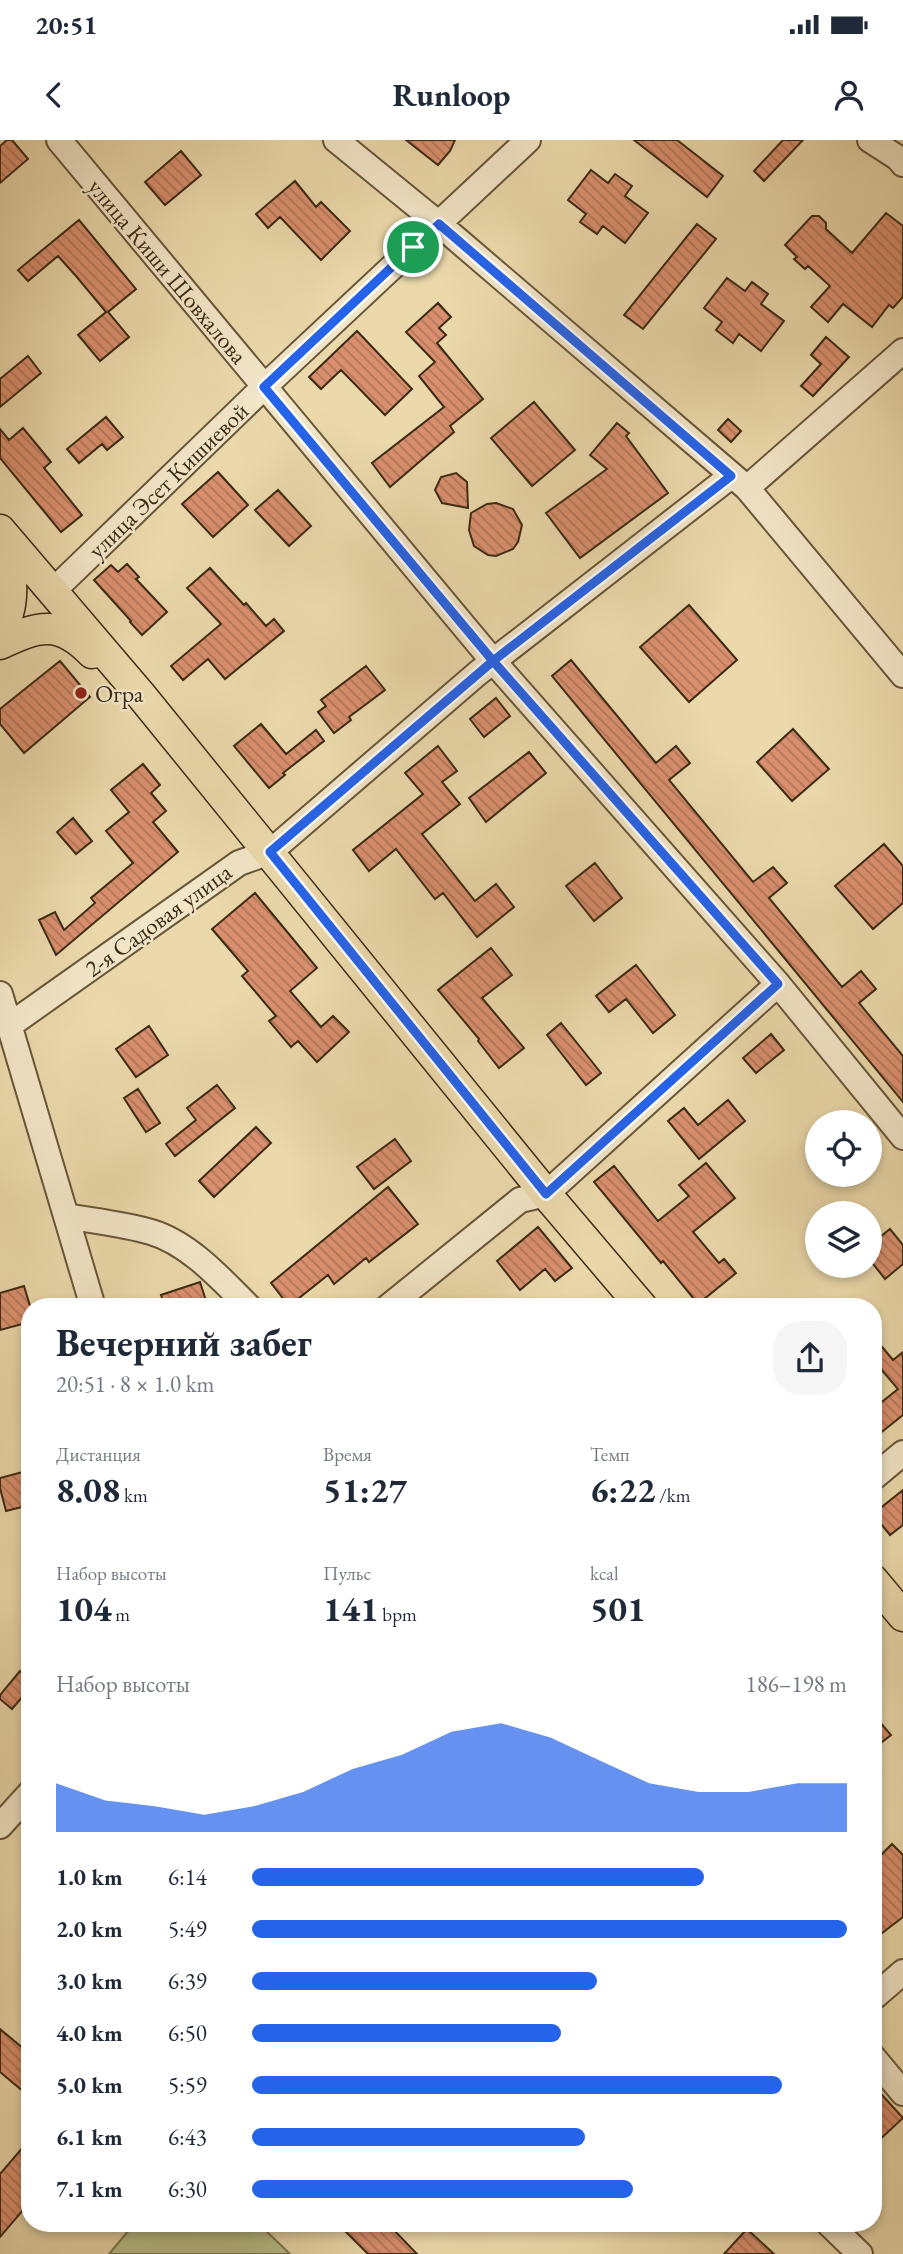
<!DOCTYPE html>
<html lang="ru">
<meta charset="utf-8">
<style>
:root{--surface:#fff;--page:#f6f6f7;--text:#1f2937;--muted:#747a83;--accent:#2563eb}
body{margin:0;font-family:"EB Garamond",serif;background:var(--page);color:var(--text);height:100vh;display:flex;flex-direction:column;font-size:26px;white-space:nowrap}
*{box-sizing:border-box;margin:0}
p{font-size:23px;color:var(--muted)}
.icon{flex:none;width:38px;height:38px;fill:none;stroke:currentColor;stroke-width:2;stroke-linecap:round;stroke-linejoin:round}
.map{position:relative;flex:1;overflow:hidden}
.drawer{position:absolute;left:21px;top:1158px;width:861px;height:934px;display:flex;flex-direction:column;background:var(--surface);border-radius:28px;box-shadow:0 4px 10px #0003}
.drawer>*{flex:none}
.tools{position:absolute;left:805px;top:970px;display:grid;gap:14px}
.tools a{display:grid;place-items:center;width:77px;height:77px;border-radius:50%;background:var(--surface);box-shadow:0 4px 10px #0003;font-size:35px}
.pin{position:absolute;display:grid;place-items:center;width:60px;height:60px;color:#fff;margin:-30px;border:4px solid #fff;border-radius:50%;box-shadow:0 2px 7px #0007}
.round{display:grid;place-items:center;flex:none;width:74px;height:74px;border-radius:28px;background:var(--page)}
.head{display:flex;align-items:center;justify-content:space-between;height:119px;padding:0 35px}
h1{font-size:38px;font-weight:700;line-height:52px}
.metrics{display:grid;grid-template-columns:repeat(3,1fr);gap:10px;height:119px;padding:7px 35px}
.metrics div{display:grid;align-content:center}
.metrics b{font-size:35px;font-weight:700}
.metrics small{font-size:19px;font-weight:400}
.metrics p{font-size:19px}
.chart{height:196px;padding:14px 35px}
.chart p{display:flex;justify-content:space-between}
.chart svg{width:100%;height:126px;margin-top:7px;fill:var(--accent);opacity:.7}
ul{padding:0 35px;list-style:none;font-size:23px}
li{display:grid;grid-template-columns:112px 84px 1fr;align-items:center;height:52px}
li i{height:18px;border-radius:9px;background:var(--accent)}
.status{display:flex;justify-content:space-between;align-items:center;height:49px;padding:0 35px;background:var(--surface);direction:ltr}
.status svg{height:19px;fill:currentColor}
header{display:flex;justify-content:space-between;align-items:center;height:91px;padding:0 35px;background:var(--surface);font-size:32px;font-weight:700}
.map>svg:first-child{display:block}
.park{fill:#b7bf89;stroke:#7a754e;stroke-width:2}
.building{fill:url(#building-back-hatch);stroke:#3c2b12;stroke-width:2}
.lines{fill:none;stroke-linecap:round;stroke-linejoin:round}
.minor-casing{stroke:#685638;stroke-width:28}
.major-casing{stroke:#3c2b12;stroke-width:33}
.minor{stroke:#f2e6c8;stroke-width:24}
.major{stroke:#ebd9ab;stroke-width:30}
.route-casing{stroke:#fff;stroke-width:14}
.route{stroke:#2563eb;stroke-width:9}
.poi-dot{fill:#8f2418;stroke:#f2e6c8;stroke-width:2.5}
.labels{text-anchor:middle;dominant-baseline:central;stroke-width:5;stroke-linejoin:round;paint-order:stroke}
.street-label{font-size:24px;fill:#3c2b12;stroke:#f2e6c8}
.poi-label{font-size:24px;fill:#3c2b12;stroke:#f2e6c8;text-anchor:start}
</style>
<div class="status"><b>20:51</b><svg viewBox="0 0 49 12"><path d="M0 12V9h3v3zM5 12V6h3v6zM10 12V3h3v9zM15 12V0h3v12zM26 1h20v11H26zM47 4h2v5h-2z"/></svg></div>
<header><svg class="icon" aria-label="back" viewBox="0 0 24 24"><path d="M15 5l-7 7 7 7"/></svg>Runloop<svg class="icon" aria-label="person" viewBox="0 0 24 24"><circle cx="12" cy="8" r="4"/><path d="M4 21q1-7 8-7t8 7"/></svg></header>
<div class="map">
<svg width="903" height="2114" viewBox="0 0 903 2114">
<defs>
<pattern id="building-back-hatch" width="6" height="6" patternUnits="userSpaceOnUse" patternTransform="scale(1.75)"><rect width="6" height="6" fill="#da906e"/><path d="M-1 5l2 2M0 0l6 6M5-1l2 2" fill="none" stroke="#b27659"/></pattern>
</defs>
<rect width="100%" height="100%" fill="#ebd9ab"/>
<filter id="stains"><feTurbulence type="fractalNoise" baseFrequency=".00286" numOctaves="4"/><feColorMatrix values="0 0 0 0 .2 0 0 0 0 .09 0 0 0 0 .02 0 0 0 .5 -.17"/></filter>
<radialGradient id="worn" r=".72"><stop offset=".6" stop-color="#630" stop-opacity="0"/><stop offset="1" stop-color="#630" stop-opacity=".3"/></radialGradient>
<path class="park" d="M 134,2084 L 259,2084 L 290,2114 L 109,2114 Z"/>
<path class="building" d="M 7,0 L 12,0 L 28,19 L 0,43 L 0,6 Z
M 406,0 L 455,0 L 450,11 L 438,25 Z
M 634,0 L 677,0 L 723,36 L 707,57 Z
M 783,0 L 803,0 L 764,41 L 754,31 Z
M 181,11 L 201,35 L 165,65 L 145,42 Z
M 591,30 L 608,43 L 615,34 L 632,46 L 625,56 L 648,73 L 625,103 L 603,86 L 597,94 L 580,82 L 586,74 L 568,60 Z
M 295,41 L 316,67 L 321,62 L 350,91 L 321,120 L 280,77 L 268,88 L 256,74 Z
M 886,73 L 903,86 L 903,157 L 893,168 L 889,165 L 872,187 L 843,164 L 828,182 L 811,167 L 830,146 L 808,126 L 805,129 L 794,119 L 797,117 L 785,105 L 812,76 L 819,76 L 826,83 L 826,89 L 852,113 Z
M 79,80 L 136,149 L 108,172 L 129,197 L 100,221 L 78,195 L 106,172 L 76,136 L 58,116 L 28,141 L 18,130 Z
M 697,84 L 716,99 L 643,189 L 624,175 Z
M 727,138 L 745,151 L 752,142 L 768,154 L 761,164 L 784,181 L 761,211 L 739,194 L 733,203 L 716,190 L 722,182 L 704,168 Z
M 438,163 L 451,177 L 439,188 L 446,195 L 437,203 L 483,259 L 450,286 L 454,292 L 390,347 L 372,323 L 444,267 L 419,236 L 435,222 L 406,192 Z
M 357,191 L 412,249 L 385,275 L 341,230 L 321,249 L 309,237 Z
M 826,197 L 849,217 L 813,256 L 801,246 L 821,224 L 811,215 Z
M 28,216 L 41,233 L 0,267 L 0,239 Z
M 534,262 L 575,310 L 532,346 L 491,298 Z
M 106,277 L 123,297 L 107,310 L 102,304 L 79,323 L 67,309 Z
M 728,279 L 741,291 L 731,302 L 718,290 Z
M 617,283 L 629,293 L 626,296 L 668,353 L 580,418 L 546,373 L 607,329 L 590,315 Z
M 23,288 L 51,322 L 44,328 L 82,375 L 61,392 L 0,318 L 0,289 L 9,300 Z
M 218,332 L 248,365 L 213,397 L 182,364 Z
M 456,333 L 467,342 L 468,368 L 442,363 L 435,350 L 441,337 Z
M 278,350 L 311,386 L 289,406 L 255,370 Z
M 496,363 L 513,369 L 522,385 L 518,402 L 513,409 L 496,416 L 488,415 L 474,406 L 469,390 L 471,373 L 487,364 Z
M 127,424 L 139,437 L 136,439 L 167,472 L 142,495 L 130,482 L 131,481 L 94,440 L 111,425 L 118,432 Z
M 210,428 L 244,465 L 246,463 L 266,486 L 274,479 L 284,491 L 225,539 L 208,519 L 183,540 L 171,526 L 221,484 L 187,448 Z
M 689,465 L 737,520 L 689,562 L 640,507 Z
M 571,520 L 656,623 L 676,606 L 690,623 L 669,640 L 753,742 L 773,727 L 787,743 L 769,758 L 842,847 L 861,831 L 876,849 L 859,863 L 903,916 L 903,962 L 552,536 Z
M 60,521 L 90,557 L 24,613 L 0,584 L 0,569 Z
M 366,526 L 385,550 L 349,577 L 351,580 L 334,593 L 318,572 L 326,566 L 321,560 Z
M 496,558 L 510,576 L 484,597 L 470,579 Z
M 261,584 L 286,614 L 316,590 L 324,601 L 283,633 L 285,635 L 269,648 L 234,606 Z
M 793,589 L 829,629 L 792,661 L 757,622 Z
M 438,606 L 457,631 L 442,642 L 460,664 L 422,694 L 475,761 L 496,744 L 514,767 L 477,797 L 443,753 L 435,759 L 396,709 L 369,731 L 353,710 L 423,654 L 405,633 Z
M 529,612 L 546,633 L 486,682 L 469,658 Z
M 143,624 L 160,645 L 151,653 L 166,671 L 153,682 L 178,712 L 56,815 L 39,780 L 55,772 L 64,790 L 95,763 L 91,758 L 133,723 L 106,691 L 129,672 L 111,650 Z
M 73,678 L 92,701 L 76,714 L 57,692 Z
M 884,704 L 903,726 L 903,763 L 873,789 L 835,746 Z
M 595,723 L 622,758 L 594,781 L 566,746 Z
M 255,753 L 317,828 L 290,851 L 321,887 L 333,876 L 349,892 L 317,922 L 298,901 L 291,907 L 269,881 L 276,876 L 242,836 L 248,831 L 212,789 Z
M 491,808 L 512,835 L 482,858 L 524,908 L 499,928 L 478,901 L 479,899 L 438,850 Z
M 636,825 L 675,875 L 653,893 L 626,859 L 609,872 L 596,856 Z
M 561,883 L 601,933 L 586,945 L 547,895 Z
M 149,886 L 168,915 L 136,937 L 116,909 Z
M 771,894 L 784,910 L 756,933 L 743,918 Z
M 217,945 L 235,968 L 175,1016 L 166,1004 L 196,980 L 187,968 Z
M 138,949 L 160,983 L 146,992 L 124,958 Z
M 728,960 L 745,981 L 699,1019 L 668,981 L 684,968 L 698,985 Z
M 256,987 L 271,1003 L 214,1057 L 199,1041 Z
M 395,999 L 411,1021 L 374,1049 L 357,1027 Z
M 706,1023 L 735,1058 L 693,1092 L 719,1123 L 724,1119 L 736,1133 L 698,1164 L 663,1121 L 661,1123 L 594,1042 L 614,1026 L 658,1081 L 689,1056 L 679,1045 Z
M 388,1047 L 418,1084 L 369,1122 L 366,1118 L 334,1144 L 328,1135 L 289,1166 L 271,1143 Z
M 538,1087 L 572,1128 L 555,1141 L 545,1129 L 520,1150 L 497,1121 Z
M 890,1089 L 903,1105 L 903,1124 L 885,1139 L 870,1120 L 870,1105 Z
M 200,1142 L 208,1167 L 165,1167 L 161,1155 Z
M 24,1146 L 30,1166 L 30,1182 L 0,1190 L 0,1153 Z
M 873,1196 L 893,1220 L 903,1212 L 903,1275 L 873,1299 L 873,1269 L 898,1249 L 873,1220 Z
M 30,1330 L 30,1365 L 6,1371 L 0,1348 L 0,1338 Z
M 903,1350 L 903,1385 L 890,1395 L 873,1374 Z
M 20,1531 L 30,1539 L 30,1548 L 12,1569 L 0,1559 L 0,1555 Z
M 873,1574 L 891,1595 L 873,1609 Z
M 892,1704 L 903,1715 L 903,1777 L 873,1800 L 873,1723 Z
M 0,1889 L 30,1914 L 30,1957 L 0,1932 Z
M 873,1945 L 903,1978 L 873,2006 Z
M 30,1999 L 30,2062 L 0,2097 L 0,2034 Z
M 338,2084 L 388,2084 L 417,2114 L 368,2114 Z
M 747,2089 L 774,2114 L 724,2114 Z"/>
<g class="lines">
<defs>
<path id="minor" d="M 59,0 L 493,521 L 778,844 L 903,997
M 336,0 L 439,84 L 747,348 L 903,535
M 870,0 L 898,18 L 903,24
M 747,348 L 903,211
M 53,451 L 264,247 L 528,0
M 0,854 L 93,1167
M 10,885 L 239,723 L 270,712 L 478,533 L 731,336
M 66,1076 C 94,1081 124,1084 151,1092 C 189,1103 222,1140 249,1167
M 388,1167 L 520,1060 L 546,1054 L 778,844
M 873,1338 L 903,1313
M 0,1686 L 30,1653
M 873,1858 L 903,1832
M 873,1917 L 903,1953
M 829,2084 L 860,2114"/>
<path id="major" d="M 0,390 L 140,554 L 546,1054 L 642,1167
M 0,490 C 18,465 10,428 6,400
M 0,504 C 38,486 59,479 92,513
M 873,1440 L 903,1476"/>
</defs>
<use href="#minor" class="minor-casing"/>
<use href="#major" class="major-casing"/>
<use href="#minor" class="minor"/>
<use href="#major" class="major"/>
</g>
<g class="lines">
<defs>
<path id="route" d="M 413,107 L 264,247 L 493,521 L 270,712 L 546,1054 L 778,844 L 493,521 L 731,336 L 439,84 L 413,107"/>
</defs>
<use href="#route" class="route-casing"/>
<use href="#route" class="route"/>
</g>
<circle class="poi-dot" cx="81" cy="553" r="7"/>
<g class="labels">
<g class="street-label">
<text transform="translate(168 131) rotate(50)">улица Киши Шовхалова</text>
<text transform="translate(168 340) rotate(-44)">улица Эсет Кишиевой</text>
<text transform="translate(158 780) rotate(-36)">2-я Садовая улица</text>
</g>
<g class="poi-label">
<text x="95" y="553">Огра</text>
</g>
</g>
<rect width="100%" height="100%" filter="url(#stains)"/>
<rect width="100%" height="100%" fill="url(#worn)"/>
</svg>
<div class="tools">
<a><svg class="icon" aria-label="locate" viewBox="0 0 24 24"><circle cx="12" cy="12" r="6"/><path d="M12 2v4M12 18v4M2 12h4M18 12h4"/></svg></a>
<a><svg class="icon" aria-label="layers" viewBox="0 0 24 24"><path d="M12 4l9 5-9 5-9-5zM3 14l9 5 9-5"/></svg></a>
</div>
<div class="pin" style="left:413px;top:107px;background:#1e9e55"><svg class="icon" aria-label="arrive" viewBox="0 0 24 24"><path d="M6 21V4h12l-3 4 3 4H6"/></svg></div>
<section class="drawer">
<div class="head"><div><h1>Вечерний забег</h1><p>20:51 · 8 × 1.0 km</p></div><a class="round"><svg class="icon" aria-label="share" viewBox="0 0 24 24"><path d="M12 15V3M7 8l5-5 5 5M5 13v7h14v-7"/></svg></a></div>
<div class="metrics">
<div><p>Дистанция</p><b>8.08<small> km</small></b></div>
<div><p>Время</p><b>51:27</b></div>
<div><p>Темп</p><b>6:22<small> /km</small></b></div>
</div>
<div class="metrics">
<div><p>Набор высоты</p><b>104<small> m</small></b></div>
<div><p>Пульс</p><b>141<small> bpm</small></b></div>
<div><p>kcal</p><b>501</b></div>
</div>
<div class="chart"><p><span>Набор высоты</span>186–198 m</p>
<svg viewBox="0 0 160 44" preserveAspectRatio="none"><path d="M0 44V27L10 33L20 35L30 38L40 35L50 30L60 22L70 17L80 9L90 6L100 11L110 19L120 27L130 30L140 30L150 27L160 27V44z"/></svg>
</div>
<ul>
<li><b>1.0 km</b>6:14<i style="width:76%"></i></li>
<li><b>2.0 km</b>5:49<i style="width:100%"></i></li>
<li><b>3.0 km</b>6:39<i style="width:58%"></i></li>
<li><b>4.0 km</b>6:50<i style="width:52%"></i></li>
<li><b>5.0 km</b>5:59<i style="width:89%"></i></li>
<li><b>6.1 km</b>6:43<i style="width:56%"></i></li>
<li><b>7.1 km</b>6:30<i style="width:64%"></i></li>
</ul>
</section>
</div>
